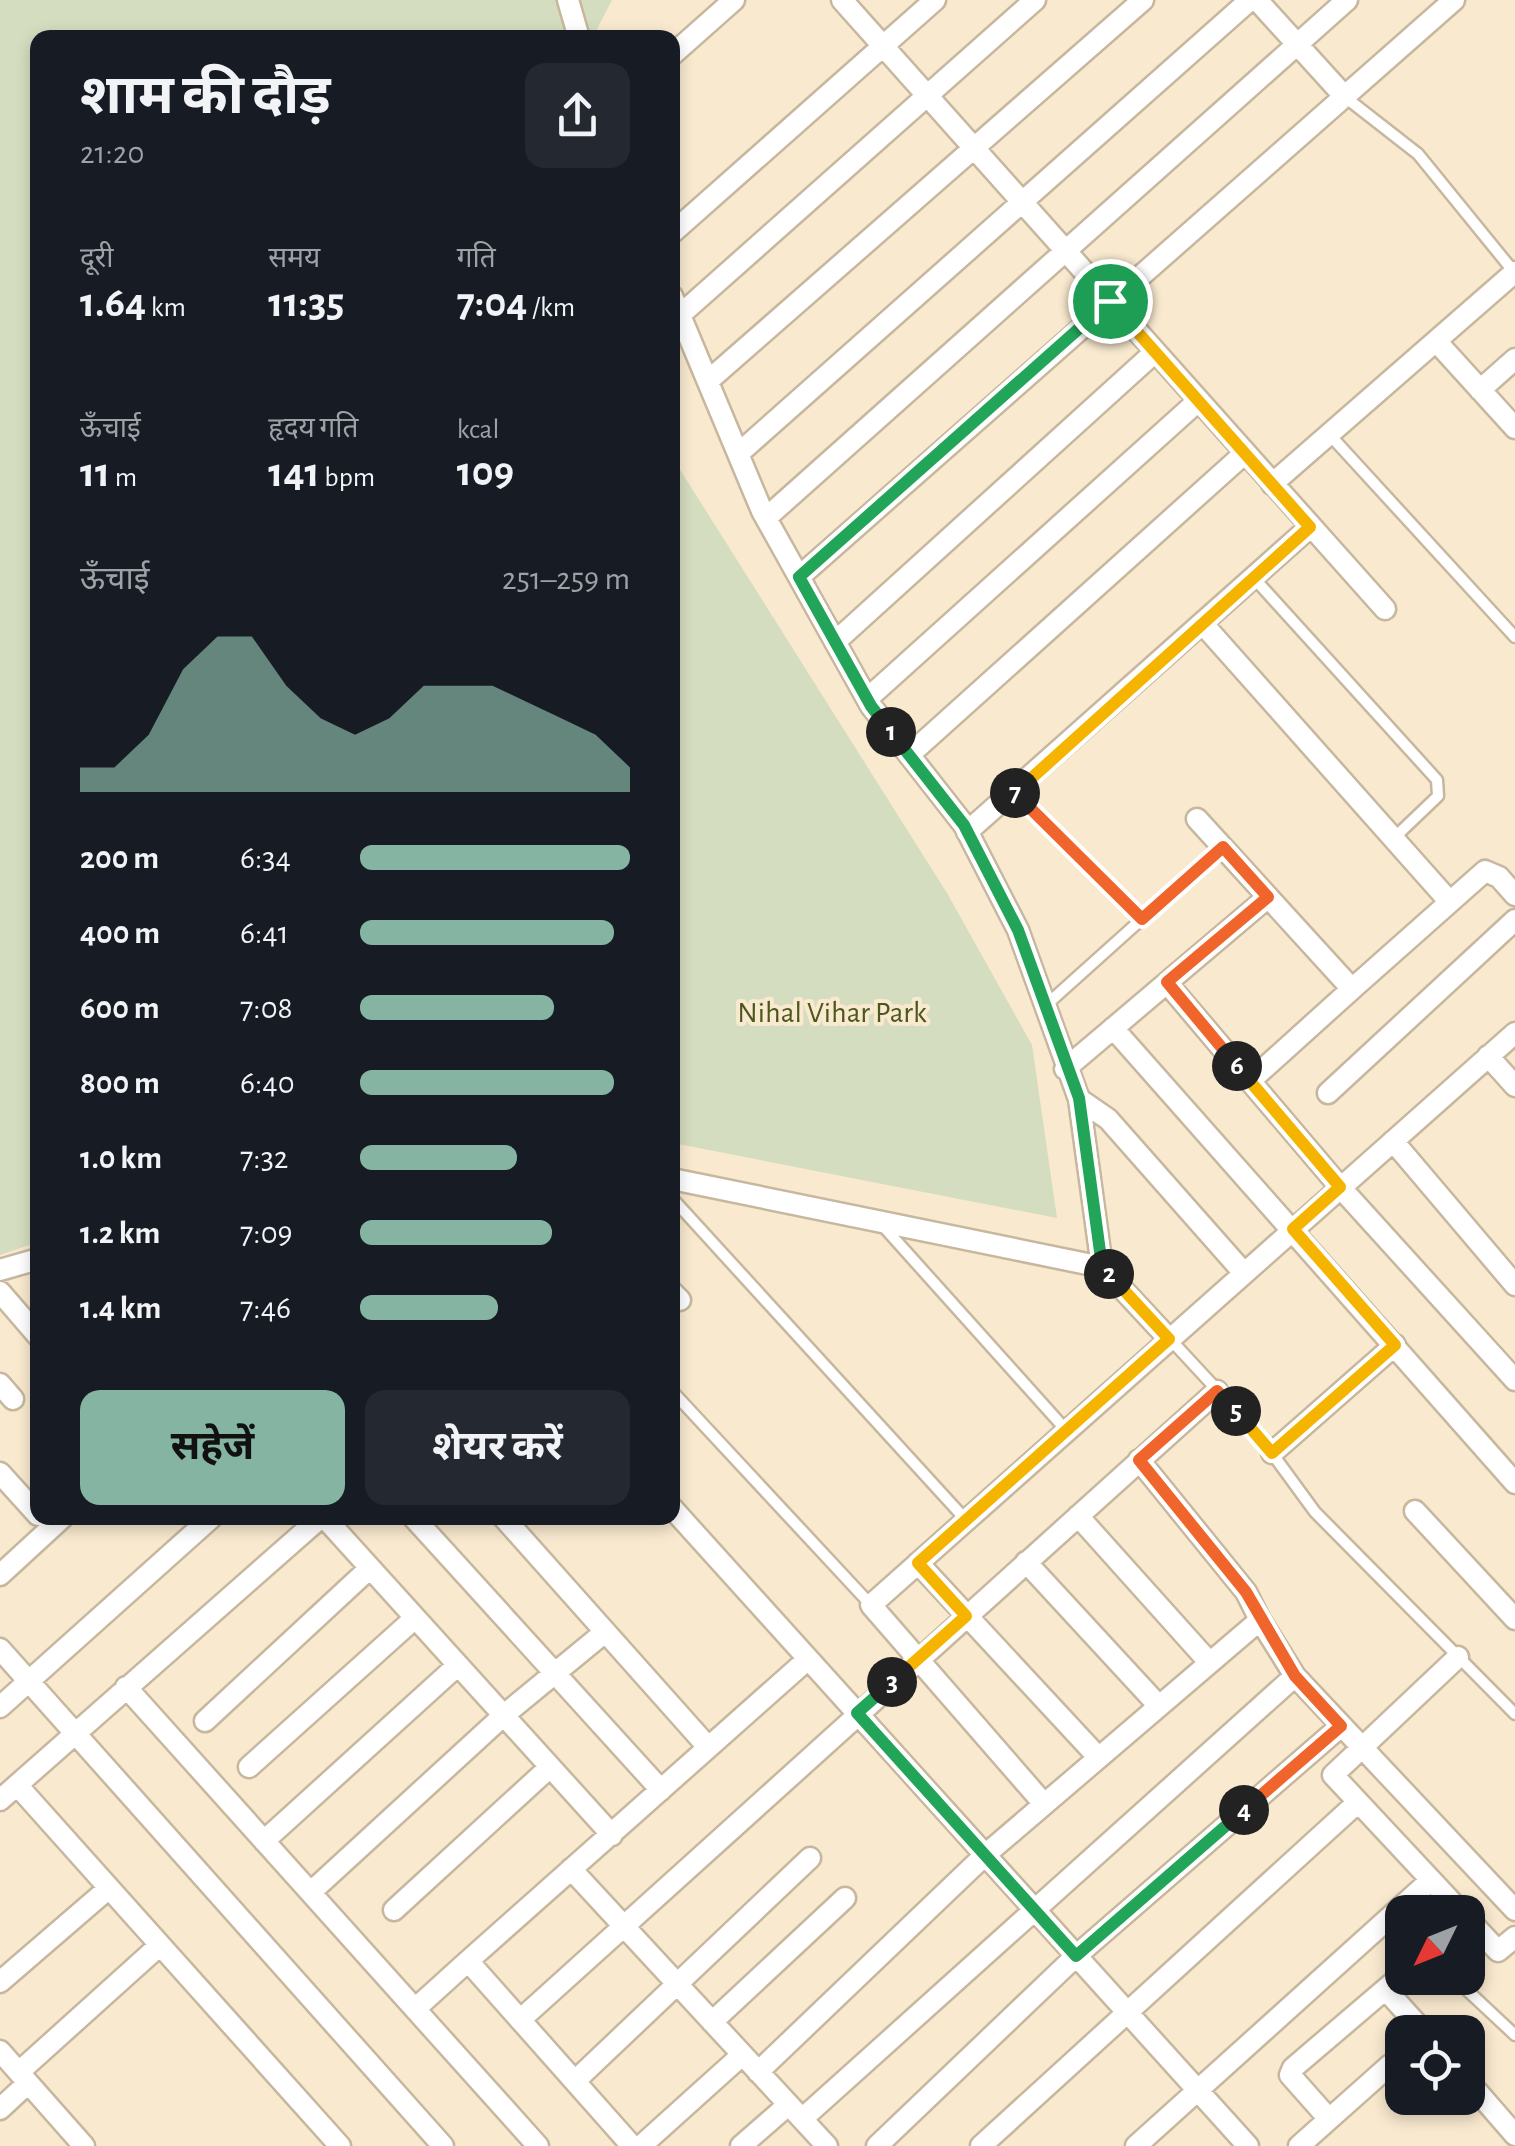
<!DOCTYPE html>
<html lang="hi">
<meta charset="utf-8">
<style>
:root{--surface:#171b24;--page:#242831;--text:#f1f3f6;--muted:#9ea1a6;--accent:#85b4a2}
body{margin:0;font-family:"Alegreya Sans","Noto Sans Devanagari",sans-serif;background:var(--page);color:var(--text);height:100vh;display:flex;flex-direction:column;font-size:38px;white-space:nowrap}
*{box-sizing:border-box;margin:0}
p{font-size:32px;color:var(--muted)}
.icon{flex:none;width:55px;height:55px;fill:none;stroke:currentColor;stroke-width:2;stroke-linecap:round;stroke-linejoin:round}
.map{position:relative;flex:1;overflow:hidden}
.panel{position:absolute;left:30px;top:30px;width:650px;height:1495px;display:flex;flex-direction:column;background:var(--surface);border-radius:20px;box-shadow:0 5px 15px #0003}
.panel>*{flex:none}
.needle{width:65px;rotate:227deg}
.fabs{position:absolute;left:1385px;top:1895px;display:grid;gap:20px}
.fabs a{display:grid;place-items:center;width:100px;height:100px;border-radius:20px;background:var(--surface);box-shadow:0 5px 15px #0003;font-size:50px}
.pin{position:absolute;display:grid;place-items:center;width:85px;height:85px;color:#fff;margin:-42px;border:5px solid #fff;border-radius:50%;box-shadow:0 2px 10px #0007}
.km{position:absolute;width:50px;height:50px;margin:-25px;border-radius:50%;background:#222;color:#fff;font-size:28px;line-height:50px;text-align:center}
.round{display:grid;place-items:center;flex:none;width:105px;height:105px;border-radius:20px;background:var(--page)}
.overview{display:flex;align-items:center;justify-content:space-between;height:170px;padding:0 50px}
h1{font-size:55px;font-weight:700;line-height:75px}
.figures{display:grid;grid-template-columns:repeat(3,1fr);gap:15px;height:170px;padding:10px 50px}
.figures div{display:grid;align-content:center}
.figures b{font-size:42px;font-weight:700}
.figures small{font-size:28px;font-weight:400}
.figures p{font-size:28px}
.chart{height:280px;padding:20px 50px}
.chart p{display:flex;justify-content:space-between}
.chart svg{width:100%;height:180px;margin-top:10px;fill:var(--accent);opacity:.7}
.action{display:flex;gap:20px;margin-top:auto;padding:20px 50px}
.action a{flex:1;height:115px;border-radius:20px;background:var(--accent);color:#111;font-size:40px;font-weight:700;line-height:115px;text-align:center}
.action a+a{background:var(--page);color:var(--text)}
ul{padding:0 50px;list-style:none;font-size:32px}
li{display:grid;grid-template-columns:160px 120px 1fr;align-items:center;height:75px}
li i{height:25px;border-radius:12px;background:var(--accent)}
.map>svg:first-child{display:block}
.green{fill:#d5ddc0}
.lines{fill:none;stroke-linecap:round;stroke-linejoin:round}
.lane-casing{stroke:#c6b79e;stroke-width:15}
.street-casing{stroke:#c6b79e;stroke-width:25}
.lane{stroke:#fff;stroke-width:10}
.street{stroke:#fff;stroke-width:20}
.split-1-casing{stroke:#fff;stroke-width:20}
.split-2-casing{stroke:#fff;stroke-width:20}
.split-3-casing{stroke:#fff;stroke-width:20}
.split-4-casing{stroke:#fff;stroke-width:20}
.split-5-casing{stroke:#fff;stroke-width:20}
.split-6-casing{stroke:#fff;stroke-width:20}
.split-7-casing{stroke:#fff;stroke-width:20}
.split-8-casing{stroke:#fff;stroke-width:20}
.split-1{stroke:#22a559;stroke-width:12}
.split-2{stroke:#22a559;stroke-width:12}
.split-3{stroke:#f5b400;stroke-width:12}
.split-4{stroke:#22a559;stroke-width:12}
.split-5{stroke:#f0652b;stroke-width:12}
.split-6{stroke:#f5b400;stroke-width:12}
.split-7{stroke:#f0652b;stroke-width:12}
.split-8{stroke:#f5b400;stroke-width:12}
.labels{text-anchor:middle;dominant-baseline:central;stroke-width:8;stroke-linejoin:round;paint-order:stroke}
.park-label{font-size:30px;fill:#4c571e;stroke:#f9e9cf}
</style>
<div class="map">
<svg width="1515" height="2146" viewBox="0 0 1515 2146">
<rect width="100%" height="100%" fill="#f9e9cf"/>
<path class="green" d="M 0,0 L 612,0 L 593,37 L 38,38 L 38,1242 L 0,1255 Z
M 672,457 L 947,893 L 1032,1045 L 1057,1218 L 673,1143 Z"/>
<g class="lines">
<defs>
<path id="lane" d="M 1345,97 L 1418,154 L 1514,272
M 1329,434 L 1515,637
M 1253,577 L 1437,780 L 1438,796 L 1394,838
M 1012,791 L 1142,919
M 1045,1006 L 1222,847
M 672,1198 L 966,1520
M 883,1226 L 1066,1430
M 1170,1339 L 1258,1434 L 1315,1512 L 1515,1714
M 672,1391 L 871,1605
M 1454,1978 L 1515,2035"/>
<path id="street" d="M 568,0 L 579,38
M 842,0 L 1385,609
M 1257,0 L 1345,97
M 672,55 L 734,0
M 672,233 L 935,0
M 672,296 L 762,511 L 871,706 L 964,825 L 1018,930 L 1079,1099 L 1102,1267
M 680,315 L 1035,0
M 1436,341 L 1515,428
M 708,381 L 1143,0
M 1480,390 L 1515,359
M 738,454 L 1250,0
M 1272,484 L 1515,272
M 766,518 L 1347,0
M 799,577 L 1454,0
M 1202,623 L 1449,901
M 835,642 L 1155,352
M 867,699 L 1198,401
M 909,755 L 1245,453
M 1197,819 L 1352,989 L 1485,871 L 1499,877 L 1515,895
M 967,832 L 1310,527
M 1167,983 L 1340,1187 L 1515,1380
M 1113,1028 L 1515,1483
M 1488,1056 L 1515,1086
M 1065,1069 L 1268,897
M 1250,1081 L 1352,989
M 1328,1093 L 1515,920
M 1079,1099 L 1108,1119 L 1244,1273
M 1393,1141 L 1515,1285
M 672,1179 L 1102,1267 L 1169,1339
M 0,1270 L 38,1259
M 0,1292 L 38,1336
M 672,1292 L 680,1300
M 0,1384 L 13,1399
M 1272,1453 L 1395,1345
M 0,1473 L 38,1515
M 672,1508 L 1248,2146
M 1415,1511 L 1515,1619
M 1078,1516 L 1209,1662
M 325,1518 L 612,1835
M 414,1518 L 661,1790
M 504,1518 L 708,1747
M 1026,1562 L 1158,1705
M 918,1563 L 1098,1757
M 0,1575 L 62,1518
M 1260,1620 L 1295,1676 L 1515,1910
M 0,1649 L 443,2146
M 1458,1657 L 1333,1775 L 1461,1912
M 126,1687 L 538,2146
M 0,1707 L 211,1518
M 205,1721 L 370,1568
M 249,1767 L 415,1618
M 17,1785 L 340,2146
M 0,1800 L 320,1518
M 1044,1804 L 871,1605 L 1515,1033
M 264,1841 L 458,1665
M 571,1869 L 827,2146
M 311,1892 L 504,1715 L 605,1632
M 394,1910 L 550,1767
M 1468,1919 L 1498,1951 L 1515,1937
M 0,1982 L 109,1888
M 1386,1990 L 1424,2032
M 415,2009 L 468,1961
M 520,2020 L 1217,1391
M 712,2022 L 845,1898
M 0,2051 L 84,2146
M 19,2072 L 160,1945
M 758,2072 L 985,1855 L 1260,1620 L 1246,1592 L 1139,1460
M 575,2081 L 810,1858
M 1468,2081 L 1515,2135
M 0,2109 L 28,2083
M 802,2119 L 1295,1676
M 1329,2119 L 1290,2075 L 1293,2068 L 1402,1975
M 632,2146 L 468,1961 L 808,1659
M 641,2146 L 742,2055
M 741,2146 L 788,2105
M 877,2146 L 1076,1956 L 1341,1726
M 981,2146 L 1357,1803
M 1136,2146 L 1431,1880
M 1299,2146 L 1390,2065"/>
</defs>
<use href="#lane" class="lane-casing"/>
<use href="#street" class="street-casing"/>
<use href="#lane" class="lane"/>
<use href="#street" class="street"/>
</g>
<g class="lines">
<defs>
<path id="split-1" d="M 891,732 L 871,706 L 799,577 L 1110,301"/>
<path id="split-2" d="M 891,732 L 964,825 L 1018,930 L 1079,1098 L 1102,1266 L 1109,1274"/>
<path id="split-3" d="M 892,1682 L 966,1616 L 918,1563 L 1169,1339 L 1109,1274"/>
<path id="split-4" d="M 892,1682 L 857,1713 L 1076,1956 L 1244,1810"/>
<path id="split-5" d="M 1236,1411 L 1217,1391 L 1139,1460 L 1246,1592 L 1295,1676 L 1341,1726 L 1244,1810"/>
<path id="split-6" d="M 1236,1411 L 1272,1453 L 1395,1345 L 1293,1229 L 1340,1187 L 1237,1066"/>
<path id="split-7" d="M 1015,793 L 1142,919 L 1223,847 L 1268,897 L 1167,982 L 1237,1066"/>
<path id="split-8" d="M 1015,793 L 1310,527 L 1110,301"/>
</defs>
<use href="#split-1" class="split-1-casing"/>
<use href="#split-2" class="split-2-casing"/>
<use href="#split-3" class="split-3-casing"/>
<use href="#split-4" class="split-4-casing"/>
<use href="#split-5" class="split-5-casing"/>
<use href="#split-6" class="split-6-casing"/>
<use href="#split-7" class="split-7-casing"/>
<use href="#split-8" class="split-8-casing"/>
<use href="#split-1" class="split-1"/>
<use href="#split-2" class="split-2"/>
<use href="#split-3" class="split-3"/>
<use href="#split-4" class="split-4"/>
<use href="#split-5" class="split-5"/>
<use href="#split-6" class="split-6"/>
<use href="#split-7" class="split-7"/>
<use href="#split-8" class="split-8"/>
</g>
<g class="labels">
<g class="park-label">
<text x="832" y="1013">Nihal Vihar Park</text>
</g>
</g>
</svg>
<div class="fabs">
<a><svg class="needle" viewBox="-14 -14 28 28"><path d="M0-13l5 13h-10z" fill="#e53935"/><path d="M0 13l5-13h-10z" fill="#9ea1a6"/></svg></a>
<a><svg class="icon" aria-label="locate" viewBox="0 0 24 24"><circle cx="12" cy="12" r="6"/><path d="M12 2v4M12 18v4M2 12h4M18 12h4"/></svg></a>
</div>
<div class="pin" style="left:1110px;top:301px;background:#1e9e55"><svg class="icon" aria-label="arrive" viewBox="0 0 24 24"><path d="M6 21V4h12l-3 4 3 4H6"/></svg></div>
<b class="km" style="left:891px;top:732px">1</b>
<b class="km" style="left:1109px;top:1274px">2</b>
<b class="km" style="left:892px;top:1682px">3</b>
<b class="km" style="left:1244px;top:1810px">4</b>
<b class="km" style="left:1236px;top:1411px">5</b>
<b class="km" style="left:1237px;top:1066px">6</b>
<b class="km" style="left:1015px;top:793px">7</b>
<section class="panel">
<div class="overview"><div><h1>शाम की दौड़</h1><p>21:20</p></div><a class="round"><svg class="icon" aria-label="share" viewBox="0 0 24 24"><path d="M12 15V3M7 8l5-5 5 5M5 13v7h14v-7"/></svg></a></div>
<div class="figures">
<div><p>दूरी</p><b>1.64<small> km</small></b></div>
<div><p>समय</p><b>11:35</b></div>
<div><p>गति</p><b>7:04<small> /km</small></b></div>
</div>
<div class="figures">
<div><p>ऊँचाई</p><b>11<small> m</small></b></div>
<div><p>हृदय गति</p><b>141<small> bpm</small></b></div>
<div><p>kcal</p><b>109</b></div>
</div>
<div class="chart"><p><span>ऊँचाई</span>251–259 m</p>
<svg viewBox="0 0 160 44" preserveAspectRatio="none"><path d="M0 44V38L10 38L20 30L30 14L40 6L50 6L60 18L70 26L80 30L90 26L100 18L110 18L120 18L130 22L140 26L150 30L160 38V44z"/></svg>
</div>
<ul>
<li><b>200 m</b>6:34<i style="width:100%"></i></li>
<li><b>400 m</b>6:41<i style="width:94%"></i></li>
<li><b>600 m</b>7:08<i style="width:72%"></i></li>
<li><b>800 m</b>6:40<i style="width:94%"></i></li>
<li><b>1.0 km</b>7:32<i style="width:58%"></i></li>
<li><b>1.2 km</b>7:09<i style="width:71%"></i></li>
<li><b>1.4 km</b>7:46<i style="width:51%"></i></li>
</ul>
<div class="action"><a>सहेजें</a><a>शेयर करें</a></div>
</section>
</div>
